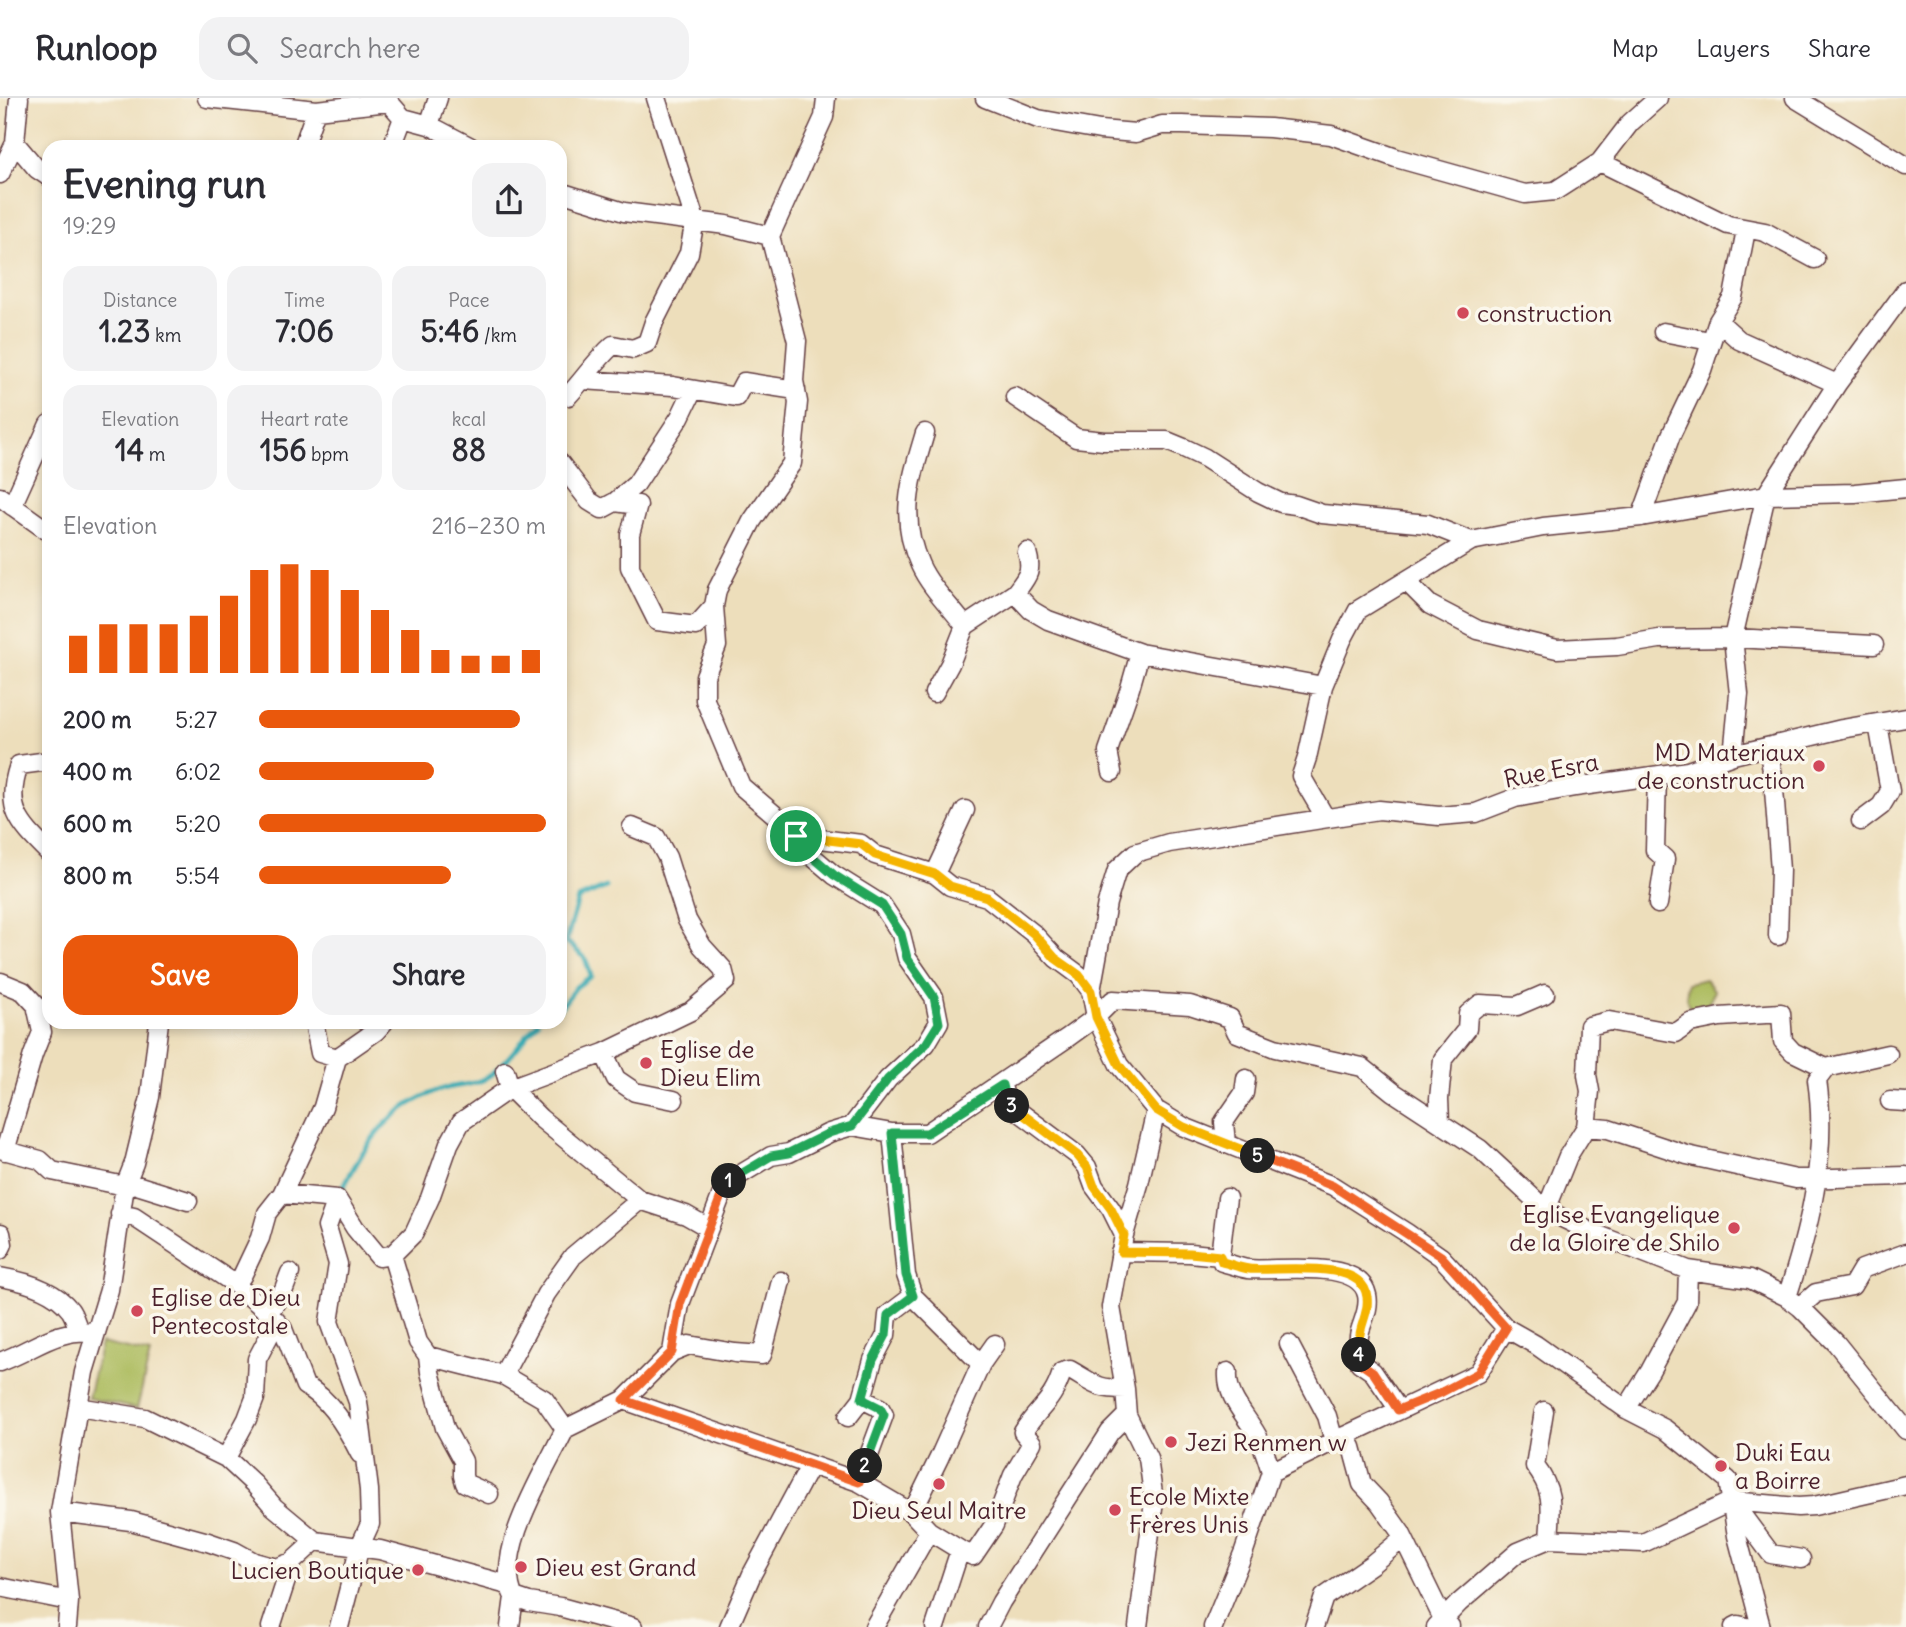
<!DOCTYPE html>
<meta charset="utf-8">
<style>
:root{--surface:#fff;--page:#f2f2f3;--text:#2b2b33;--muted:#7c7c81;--line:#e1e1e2;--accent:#ea580c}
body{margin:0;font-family:Delius,sans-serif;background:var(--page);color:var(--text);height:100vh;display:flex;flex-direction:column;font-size:26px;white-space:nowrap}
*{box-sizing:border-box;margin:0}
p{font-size:23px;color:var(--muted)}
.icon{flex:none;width:38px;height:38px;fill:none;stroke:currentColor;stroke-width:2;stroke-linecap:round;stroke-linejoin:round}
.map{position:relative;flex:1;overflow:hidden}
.sheet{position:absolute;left:42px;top:42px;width:525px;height:889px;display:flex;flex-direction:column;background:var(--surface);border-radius:21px;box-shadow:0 4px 10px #0003}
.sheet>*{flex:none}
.pin{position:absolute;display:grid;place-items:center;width:60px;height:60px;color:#fff;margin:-30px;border:4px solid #fff;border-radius:50%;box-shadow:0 2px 7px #0007}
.km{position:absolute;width:35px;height:35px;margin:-18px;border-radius:50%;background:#222;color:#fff;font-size:19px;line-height:35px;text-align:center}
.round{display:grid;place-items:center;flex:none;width:74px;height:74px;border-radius:21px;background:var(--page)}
.headline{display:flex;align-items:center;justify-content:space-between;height:119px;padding:0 21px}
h1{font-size:38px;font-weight:700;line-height:52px}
.metrics{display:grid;grid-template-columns:repeat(3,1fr);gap:10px;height:119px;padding:7px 21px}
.metrics div{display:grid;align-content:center;border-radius:18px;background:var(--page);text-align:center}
.metrics b{font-size:30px;font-weight:700}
.metrics small{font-size:19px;font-weight:400}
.metrics p{font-size:19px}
.chart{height:196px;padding:14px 21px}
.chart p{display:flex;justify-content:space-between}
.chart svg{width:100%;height:126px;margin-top:7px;stroke:var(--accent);stroke-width:6}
.primary-button{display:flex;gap:14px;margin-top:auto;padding:14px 21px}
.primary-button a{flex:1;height:80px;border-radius:21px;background:var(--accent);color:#fff;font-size:28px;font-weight:700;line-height:80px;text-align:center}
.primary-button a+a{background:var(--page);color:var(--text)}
ul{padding:0 21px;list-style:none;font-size:23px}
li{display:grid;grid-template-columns:112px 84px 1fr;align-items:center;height:52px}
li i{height:18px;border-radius:9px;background:var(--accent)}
header{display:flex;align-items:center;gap:42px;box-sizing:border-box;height:98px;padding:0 35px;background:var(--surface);border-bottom:2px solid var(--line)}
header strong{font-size:33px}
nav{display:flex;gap:38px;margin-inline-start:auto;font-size:24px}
.search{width:490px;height:63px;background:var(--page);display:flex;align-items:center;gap:18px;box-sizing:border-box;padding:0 24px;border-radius:21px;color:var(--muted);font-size:26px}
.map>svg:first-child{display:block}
.green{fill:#acbb5d;stroke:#7b6d44;stroke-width:2}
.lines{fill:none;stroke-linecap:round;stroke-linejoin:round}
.stream{stroke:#39abb4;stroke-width:5}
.minor-casing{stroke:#623c41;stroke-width:21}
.minor{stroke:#fff;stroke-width:18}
.split-1-casing{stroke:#fff;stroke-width:14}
.split-2-casing{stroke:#fff;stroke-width:14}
.split-3-casing{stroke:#fff;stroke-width:14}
.split-4-casing{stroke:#fff;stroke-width:14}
.split-5-casing{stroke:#fff;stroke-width:14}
.split-6-casing{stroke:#fff;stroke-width:14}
.split-1{stroke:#22a559;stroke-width:9}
.split-2{stroke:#f0652b;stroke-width:9}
.split-3{stroke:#22a559;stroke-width:9}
.split-4{stroke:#f5b400;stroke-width:9}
.split-5{stroke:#f0652b;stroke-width:9}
.split-6{stroke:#f5b400;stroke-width:9}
.poi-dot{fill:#d1495b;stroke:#fbf7ec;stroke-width:2.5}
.labels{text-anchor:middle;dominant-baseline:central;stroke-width:7;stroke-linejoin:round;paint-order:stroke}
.poi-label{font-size:24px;fill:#4a1f2b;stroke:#fbf7ec;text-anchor:start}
.street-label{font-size:24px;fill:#4a1f2b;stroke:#fbf7ec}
</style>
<header>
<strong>Runloop</strong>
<div class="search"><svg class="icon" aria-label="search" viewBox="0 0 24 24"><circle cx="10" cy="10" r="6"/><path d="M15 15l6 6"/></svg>Search here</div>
<nav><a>Map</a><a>Layers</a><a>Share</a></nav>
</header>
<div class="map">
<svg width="1906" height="1529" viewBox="0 0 1906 1529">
<rect width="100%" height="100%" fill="#fbf7ec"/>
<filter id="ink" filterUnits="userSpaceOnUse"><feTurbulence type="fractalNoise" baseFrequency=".0143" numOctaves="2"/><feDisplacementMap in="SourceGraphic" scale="14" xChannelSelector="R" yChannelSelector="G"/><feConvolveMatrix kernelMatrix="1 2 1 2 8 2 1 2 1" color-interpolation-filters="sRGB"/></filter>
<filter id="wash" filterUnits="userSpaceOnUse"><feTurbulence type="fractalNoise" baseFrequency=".00686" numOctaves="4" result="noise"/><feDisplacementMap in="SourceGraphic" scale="28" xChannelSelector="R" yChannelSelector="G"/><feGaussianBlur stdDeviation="1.57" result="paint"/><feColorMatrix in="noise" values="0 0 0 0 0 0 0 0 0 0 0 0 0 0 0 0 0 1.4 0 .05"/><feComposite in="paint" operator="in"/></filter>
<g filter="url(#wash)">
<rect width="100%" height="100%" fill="#eddebb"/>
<path class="green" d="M 1705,881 L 1715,893 L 1705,911 L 1690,911 L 1686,900 L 1688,885 Z
M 101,1245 L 150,1256 L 137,1311 L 88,1300 Z"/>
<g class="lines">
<path class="stream" d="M 560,910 L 576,889 L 591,878 L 585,860 L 566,843 L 578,801 L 606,789
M 338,1099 C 364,1050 384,1011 440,992 C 457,986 475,989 491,977 C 509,963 523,941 538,924"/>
</g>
</g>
<g filter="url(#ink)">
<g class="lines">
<defs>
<path id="minor" d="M 207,0 L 316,12 L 389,4 L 403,20 L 429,27 L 471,49
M 826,0 L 824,19 L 770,138 L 797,243 L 794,283 L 798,304 L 792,365 L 752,423 L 717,492 L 714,508 L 717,548 L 705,578 L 705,602 L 741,688 L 782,723 L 807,754 L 834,777 L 882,807 L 901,836 L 907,860 L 934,899 L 939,924 L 926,946 L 888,981 L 852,1028
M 985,0 L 1038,21 L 1100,32 L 1136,35 L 1162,27 L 1182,27 L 1270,30 L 1331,37 L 1396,60 L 1525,96 L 1555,93 L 1600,64 L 1630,25 L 1658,0
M 1795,0 L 1906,68
M 429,27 L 438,0
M 15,45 L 37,71 L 49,79
M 303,49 L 316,12
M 392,49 L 403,20
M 1600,64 L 1728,127 L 1765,134 L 1815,161
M 0,76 L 15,45 L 19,0
M 560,94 L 624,114 L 726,127 L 770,138
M 1718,223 L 1739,242 L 1837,286
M 1663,234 L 1710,243
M 583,282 L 673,288 L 736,299 L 744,284 L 796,292
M 560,296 L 568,298 C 584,281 596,262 613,247 L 633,251 L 647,245 L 654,224 L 689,155 L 695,122 L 656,0
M 1015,299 L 1076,340 L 1104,343 L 1167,343 L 1184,350 L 1205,360 L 1258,394 L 1281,405 L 1296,407 L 1322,416 L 1428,426 L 1471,443
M 925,335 C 911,382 898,419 920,467 C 930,489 950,508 965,528
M 560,365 L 589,403 L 602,411 L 615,404 L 638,407 L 630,436 L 630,469 L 657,523 L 696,528 L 714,508
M 0,399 L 49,434
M 615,404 L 636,386 L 680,319 L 693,292
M 12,408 L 49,326
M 1641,419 L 1671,337 L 1702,272 L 1718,223 L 1733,199 L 1746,132
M 1027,454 C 1033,474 1027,479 1015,495 L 1031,512 L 1048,522 L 1140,555 L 1323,588 L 1342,542 L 1358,512 L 1471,443 L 1543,429 L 1641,419 L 1766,397 L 1855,395 L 1906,390
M 1407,484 L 1430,507 L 1478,532 L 1557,551 L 1617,548 L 1659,541 L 1733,540 L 1874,547
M 1323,588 L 1307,660 L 1301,678 L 1325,719
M 934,595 L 950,566 L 965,528 L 1015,495
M 1768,649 L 1773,678 L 1780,772 L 1778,838
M 1733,657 L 1739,596 L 1733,540 L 1766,397 L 1837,286 L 1906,192
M 49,663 L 19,667 C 4,711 19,725 49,755
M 1112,674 L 1108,653 L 1130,590 L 1140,555
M 1657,678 L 1655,752 L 1665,761 L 1658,806
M 1861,723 L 1881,708 L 1890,693 L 1878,626
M 632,729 L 656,739 L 667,759 L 687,822 L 702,848 L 723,871 L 726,883 L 691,913 L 604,955 L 510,990 L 461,1024 L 449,1046 L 430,1100 L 414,1135 L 392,1157 L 418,1244 L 428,1258 L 503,1277 L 544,1301 L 565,1331 L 624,1302 L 859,1384 L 912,1415 L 929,1433 L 960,1452 L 935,1529
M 796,738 L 861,746 L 875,757 L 935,776 L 950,788 L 987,799 L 1034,836 L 1056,860 L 1079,877 L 1091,893
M 935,776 L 965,712
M 1,884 L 23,893 L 36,907 L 42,934 L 33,957 L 5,1053
M 314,924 L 320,955 L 337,960
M 384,924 L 376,933 L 337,960 L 323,1009 L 282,1096 L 337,1101 L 355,1130 L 379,1159 L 392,1157
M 604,955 L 616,981 L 635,994 L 674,1002
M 505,973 L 510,990 L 540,1020 L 640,1102 L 686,1117 L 707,1129
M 1002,987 L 1006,1004 L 1077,1057 L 1087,1069 L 1094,1088 L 1111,1111 L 1124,1137
M 1890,1003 L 1906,1004
M 1440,1024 L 1439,1001 L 1443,961 L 1467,931 L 1468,916 L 1480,906 L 1517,908 L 1545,896
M 1586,1029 L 1608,1031 L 1687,1057 L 1796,1081 L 1906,1078
M 1226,1046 L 1224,1024 L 1244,995 L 1246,981
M 0,1051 L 40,1062 L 52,1073 L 125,1088
M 127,1084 L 188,1103
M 337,1101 L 327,1129 L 338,1166 L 329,1224 L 358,1304 L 369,1392 L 370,1426 L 360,1448 L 339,1529
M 1546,1112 L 1568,1058 L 1586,1029 L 1590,993 L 1587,977 L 1589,928 L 1609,923 L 1676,935 L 1690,925 L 1720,919 L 1781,915 L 1783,943 L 1793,954 L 1826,970
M 120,1116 L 134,1119 L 235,1186 L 242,1178 L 260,1140 L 267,1115 L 282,1096
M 0,1152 L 3,1146 L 1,1135
M 1120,1154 L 1190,1155 L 1220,1158 L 1222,1164 C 1231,1166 1240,1170 1248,1171 C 1275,1174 1359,1159 1367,1197 C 1370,1210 1363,1222 1360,1233 C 1357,1243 1359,1256 1360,1265 L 1373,1274 L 1399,1312
M 1220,1158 L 1227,1100
M 290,1175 L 284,1191 L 269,1215 L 283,1231 L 305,1288 C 330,1300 348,1332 360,1356
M 0,1179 C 23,1183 55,1192 70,1212 C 74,1217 76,1226 79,1233
M 913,1198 L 981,1266
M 1787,1199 C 1810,1129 1828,1056 1817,982 L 1826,970 L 1888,956
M 1800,1209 L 1816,1195 L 1852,1188 L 1862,1171 L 1906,1155
M 1289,1246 L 1327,1318 L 1334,1343
M 672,1254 L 689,1247 L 735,1255 L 762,1257 L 781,1183
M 428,1258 L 430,1274 L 445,1330 L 463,1363 L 463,1378 L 465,1385 L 489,1396
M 0,1264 C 36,1251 55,1230 96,1234
M 1228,1274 C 1226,1302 1249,1319 1260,1343 C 1265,1353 1268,1364 1271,1374
M 503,1277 L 546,1196 L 573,1158 L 640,1102
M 624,1302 L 672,1254 L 680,1206 L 726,1085 L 771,1058 L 789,1055 L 829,1035 L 852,1028 L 892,1035 L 927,1035 L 1067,940 L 1096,919 L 1113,902 L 1190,907 L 1230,920 L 1237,935 L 1275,950 L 1362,969 L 1393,994 L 1480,1051 L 1546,1112 L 1593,1135 L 1688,1172 L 1750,1181 L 1787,1199 L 1800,1209 L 1836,1245 L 1906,1332
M 78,1309 L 145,1320 L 226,1360 L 254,1386 L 274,1409 L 315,1443
M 1626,1311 L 1650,1273 L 1687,1204 L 1688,1172
M 1544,1313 L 1535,1368 C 1555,1394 1551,1410 1549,1441
M 848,1319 L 862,1301 L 873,1262 L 886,1237 L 888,1217 L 913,1198 L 906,1177 L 892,1035
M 565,1331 C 546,1372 492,1455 514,1499 L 529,1504 L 560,1509 L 633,1529
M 1344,1338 L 1352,1349 L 1362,1386 L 1379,1404 L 1401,1435 L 1443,1521 L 1450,1528
M 226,1360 L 247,1321 L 255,1300 L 257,1261 L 269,1238 L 269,1215 L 235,1186
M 859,1384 L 884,1317 L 880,1310 L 862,1301
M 1736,1409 L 1771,1456 L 1801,1461
M 60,1414 L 131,1423 L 208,1444 L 234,1453 L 254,1464 L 276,1470 L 292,1464 L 315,1443 L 380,1452 L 508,1487
M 912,1415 L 939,1360 L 981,1266 L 995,1246
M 960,1452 L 973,1458 L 994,1427 L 1013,1377 L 1032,1345 L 1023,1334 C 1039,1309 1053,1304 1062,1274 L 1070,1272 C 1095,1286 1095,1291 1125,1291
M 0,1489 L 69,1503
M 67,1529 L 69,1503 L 60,1414 L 84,1274 L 109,1192 L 125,1088 L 134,1065 L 150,999 L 159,924
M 271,1529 L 292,1464
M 510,1529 L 514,1499
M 729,1529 L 752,1476 L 810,1368
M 874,1529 L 929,1433
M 988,1529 L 1001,1504 L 1110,1334 L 1127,1317
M 1138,1529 L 1154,1403 L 1148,1360 L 1127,1317 L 1125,1291 L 1111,1209 L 1124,1137 L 1139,1086 L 1156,1012
M 1213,1529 L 1244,1453 L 1271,1374 L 1334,1343 L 1478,1275 L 1506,1230
M 1314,1529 L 1324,1499 L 1372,1466 L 1403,1440
M 1436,1529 L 1459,1505 L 1518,1454 L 1549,1441 L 1643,1445 L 1732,1403 L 1798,1409 L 1814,1408 L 1906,1387
M 1734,1529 L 1738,1527 L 1747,1529
M 1761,1529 L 1737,1438 L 1728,1382 L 1665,1331 L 1626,1311 L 1536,1247 L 1506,1230 L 1441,1159 L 1407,1135 L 1333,1088 L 1184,1029 L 1156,1012 L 1119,967 L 1096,919 L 1091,893 L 1107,805 L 1117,772 L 1135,755 L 1169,745 L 1379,712 L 1439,718 L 1476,715 L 1515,700 L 1575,689 L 1688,673 L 1733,657 L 1842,631 L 1906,620"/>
</defs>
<use href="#minor" class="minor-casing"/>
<use href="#minor" class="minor"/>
</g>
</g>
<g class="lines" filter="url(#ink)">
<defs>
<path id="split-1" d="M 729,1083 L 771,1058 L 789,1055 L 829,1035 L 852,1028 L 888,981 L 926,946 L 939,925 L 934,899 L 907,860 L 901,836 L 882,807 L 834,777 L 807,754 L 796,738"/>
<path id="split-2" d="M 729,1083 L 726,1085 L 680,1206 L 672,1254 L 624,1302 L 859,1384 L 865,1368"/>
<path id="split-3" d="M 865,1368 L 884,1317 L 880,1310 L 862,1301 L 873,1262 L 886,1237 L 888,1217 L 913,1198 L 906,1177 L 892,1035 L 927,1035 L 1002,987 L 1006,1004 L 1012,1008"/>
<path id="split-4" d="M 1012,1008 L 1077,1057 L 1087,1069 L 1094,1088 L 1111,1111 L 1124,1137 L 1121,1154 L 1190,1155 L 1220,1158 L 1222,1164 C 1231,1166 1240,1170 1249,1171 C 1275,1174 1363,1159 1367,1199 C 1369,1213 1362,1223 1360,1236 C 1358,1243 1359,1250 1359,1257"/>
<path id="split-5" d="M 1258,1058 L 1333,1088 L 1441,1158 L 1506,1230 L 1478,1275 L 1440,1295 L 1398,1312 L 1373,1274 L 1360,1265 L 1359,1257"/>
<path id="split-6" d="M 796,738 L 861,746 L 875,757 L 935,776 L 950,788 L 987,799 L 1034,836 L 1055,860 L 1079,877 L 1091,893 L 1096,919 L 1119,967 L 1156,1012 L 1184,1029 L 1258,1058"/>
</defs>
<use href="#split-1" class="split-1-casing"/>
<use href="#split-2" class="split-2-casing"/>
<use href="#split-3" class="split-3-casing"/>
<use href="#split-4" class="split-4-casing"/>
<use href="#split-5" class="split-5-casing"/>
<use href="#split-6" class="split-6-casing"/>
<use href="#split-1" class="split-1"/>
<use href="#split-2" class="split-2"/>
<use href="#split-3" class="split-3"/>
<use href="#split-4" class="split-4"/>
<use href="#split-5" class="split-5"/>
<use href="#split-6" class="split-6"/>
</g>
<g class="poi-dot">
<circle cx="1463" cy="215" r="7"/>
<circle cx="1819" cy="668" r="7"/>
<circle cx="646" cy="965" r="7"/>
<circle cx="1734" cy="1130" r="7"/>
<circle cx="137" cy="1213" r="7"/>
<circle cx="1171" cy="1344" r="7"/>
<circle cx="1721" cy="1368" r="7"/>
<circle cx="939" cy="1386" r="7"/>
<circle cx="1115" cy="1412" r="7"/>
<circle cx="521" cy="1469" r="7"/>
<circle cx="418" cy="1472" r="7"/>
</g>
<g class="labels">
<g class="poi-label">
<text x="1477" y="215">construction</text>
<text x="1805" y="654" text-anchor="end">MD Materiaux<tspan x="1805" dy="28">de construction</tspan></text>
<text x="660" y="951">Eglise de<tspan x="660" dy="28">Dieu Elim</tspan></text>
<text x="1720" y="1116" text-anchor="end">Eglise Evangelique<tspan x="1720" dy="28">de la Gloire de Shilo</tspan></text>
<text x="151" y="1199">Eglise de Dieu<tspan x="151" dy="28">Pentecostale</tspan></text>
<text x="1185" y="1344">Jezi Renmen w</text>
<text x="1735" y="1354">Duki Eau<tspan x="1735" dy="28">a Boirre</tspan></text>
<text x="1129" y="1398">Ecole Mixte<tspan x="1129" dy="28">Frères Unis</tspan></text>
<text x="939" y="1412" text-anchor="middle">Dieu Seul Maitre</text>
<text x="535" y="1469">Dieu est Grand</text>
<text x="404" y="1472" text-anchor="end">Lucien Boutique</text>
</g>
<g class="street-label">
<text transform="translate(1551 672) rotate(-11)">Rue Esra</text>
</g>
</g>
</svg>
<div class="pin" style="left:796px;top:738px;background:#1e9e55"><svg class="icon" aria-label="arrive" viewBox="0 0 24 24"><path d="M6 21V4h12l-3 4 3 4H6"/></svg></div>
<b class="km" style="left:729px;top:1083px">1</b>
<b class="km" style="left:865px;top:1368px">2</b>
<b class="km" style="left:1012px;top:1008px">3</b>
<b class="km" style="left:1359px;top:1257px">4</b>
<b class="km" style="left:1258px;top:1058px">5</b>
<section class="sheet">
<div class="headline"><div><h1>Evening run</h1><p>19:29</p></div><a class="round"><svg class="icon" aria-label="share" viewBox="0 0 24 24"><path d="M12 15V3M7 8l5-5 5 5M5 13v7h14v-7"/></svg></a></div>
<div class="metrics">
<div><p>Distance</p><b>1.23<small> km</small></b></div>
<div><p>Time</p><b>7:06</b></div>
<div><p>Pace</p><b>5:46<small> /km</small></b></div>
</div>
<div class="metrics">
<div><p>Elevation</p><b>14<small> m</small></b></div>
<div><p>Heart rate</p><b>156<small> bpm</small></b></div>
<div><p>kcal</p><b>88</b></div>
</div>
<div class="chart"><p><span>Elevation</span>216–230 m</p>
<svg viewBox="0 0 160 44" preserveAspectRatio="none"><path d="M5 44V31M15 44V27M25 44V27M35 44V27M45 44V24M55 44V17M65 44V8M75 44V6M85 44V8M95 44V15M105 44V22M115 44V29M125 44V36M135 44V38M145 44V38M155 44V36"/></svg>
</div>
<ul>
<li><b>200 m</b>5:27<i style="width:91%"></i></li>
<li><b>400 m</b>6:02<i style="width:61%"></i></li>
<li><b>600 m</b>5:20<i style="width:100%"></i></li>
<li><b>800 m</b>5:54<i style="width:67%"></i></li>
</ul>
<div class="primary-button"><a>Save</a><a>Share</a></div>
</section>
</div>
